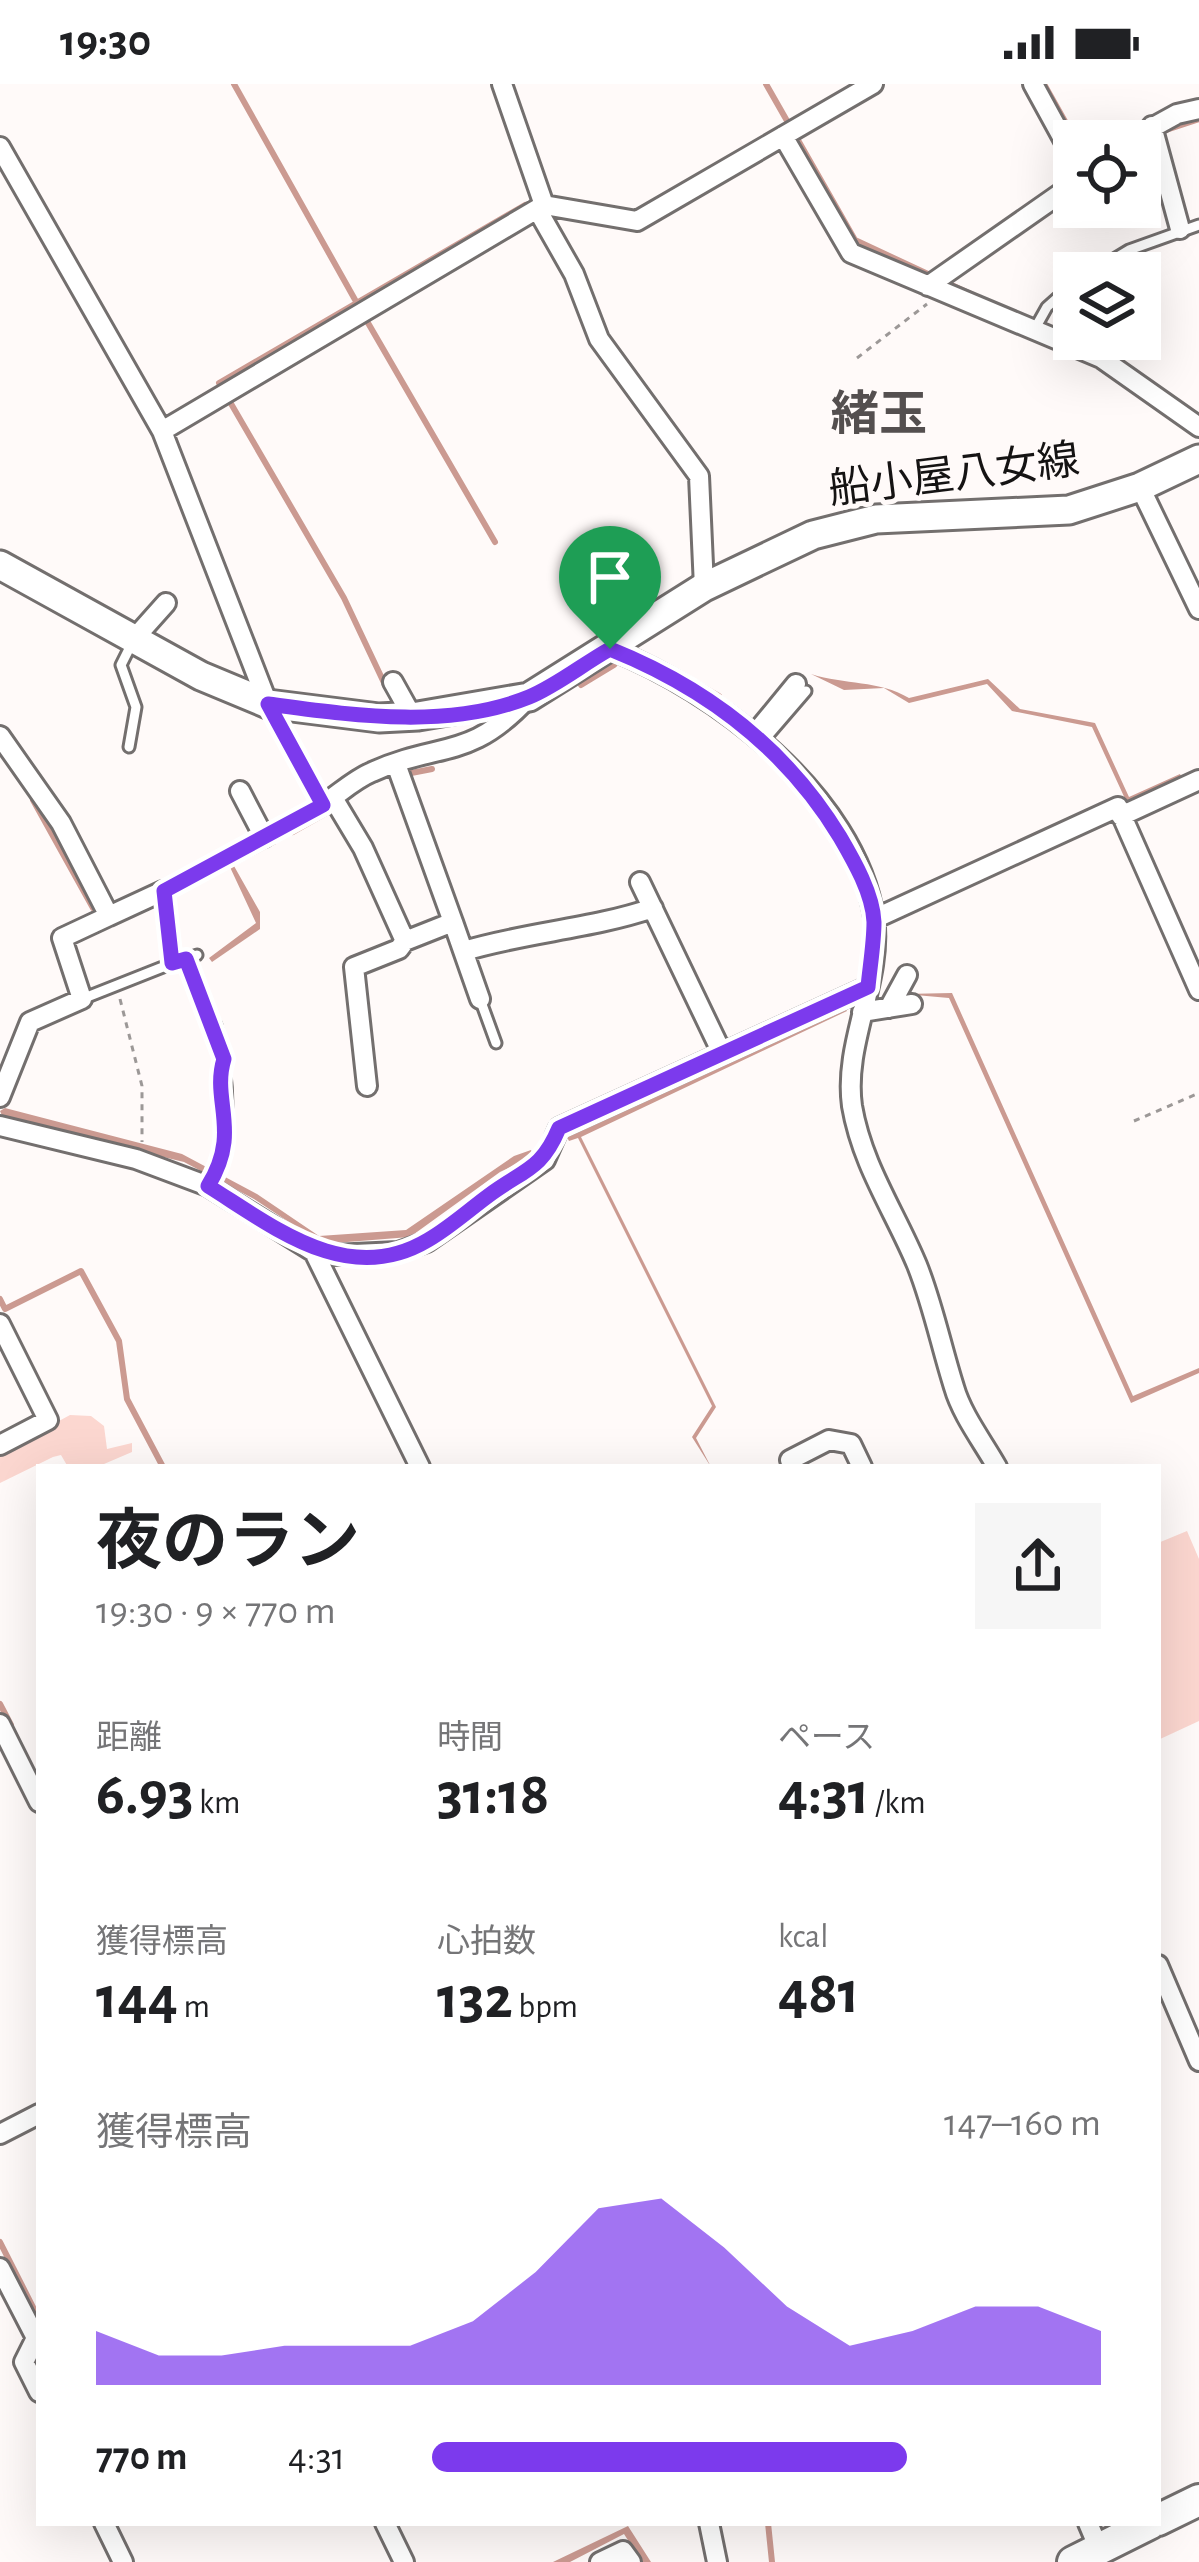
<!DOCTYPE html>
<html lang="ja">
<meta charset="utf-8">
<style>
:root{--surface:#fff;--page:#f6f6f6;--text:#202124;--muted:#757577;--accent:#7c3aed}
body{margin:0;font-family:"Alegreya Sans","Noto Sans JP",sans-serif;background:var(--page);color:var(--text);height:100vh;display:flex;flex-direction:column;font-size:45px;white-space:nowrap}
*{box-sizing:border-box;margin:0}
p{font-size:39px;color:var(--muted)}
.icon{flex:none;width:66px;height:66px;fill:none;stroke:currentColor;stroke-width:2;stroke-linecap:round;stroke-linejoin:round}
.map{position:relative;flex:1;overflow:hidden}
.drawer{position:absolute;left:36px;top:1380px;width:1125px;height:1062px;display:flex;flex-direction:column;background:var(--surface);border-radius:0px;box-shadow:0 12px 48px #0002}
.drawer>*{flex:none}
.tools{position:absolute;left:1053px;top:36px;display:grid;gap:24px}
.tools a{display:grid;place-items:center;width:108px;height:108px;border-radius:0px;background:var(--surface);box-shadow:0 12px 48px #0002;font-size:60px}
.pin{position:absolute;display:grid;place-items:center;width:102px;height:102px;color:#fff;margin:-123px -51px;border-radius:50% 50% 50% 0;rotate:-45deg;box-shadow:0 0 12px #0007}
.pin .icon{rotate:45deg}
.round{display:grid;place-items:center;flex:none;width:126px;height:126px;border-radius:0px;background:var(--page)}
.summary{display:flex;align-items:center;justify-content:space-between;height:204px;padding:0 60px}
h1{font-size:66px;font-weight:700;line-height:90px}
.figures{display:grid;grid-template-columns:repeat(3,1fr);gap:18px;height:204px;padding:12px 60px}
.figures div{display:grid;align-content:center}
.figures b{font-size:60px;font-weight:700}
.figures small{font-size:33px;font-weight:400}
.figures p{font-size:33px}
.chart{height:336px;padding:24px 60px}
.chart p{display:flex;justify-content:space-between}
.chart svg{width:100%;height:216px;margin-top:12px;fill:var(--accent);opacity:.7}
ul{padding:0 60px;list-style:none;font-size:39px}
li{display:grid;grid-template-columns:192px 144px 1fr;align-items:center;height:90px}
li i{height:30px;border-radius:15px;background:var(--accent)}
.status{display:flex;justify-content:space-between;align-items:center;height:84px;padding:0 60px;background:var(--surface);direction:ltr}
.status svg{height:33px;fill:currentColor}
.map>svg:first-child{display:block}
.green{fill:#fcd7d0}
.water{fill:#cb9a91}
.lines{fill:none;stroke-linecap:round;stroke-linejoin:round}
.stream{stroke:#cb9a91;stroke-width:6}
.lane-casing{stroke:#736f6e;stroke-width:15}
.street-casing{stroke:#736f6e;stroke-width:24}
.secondary-casing{stroke:#736f6e;stroke-width:33}
.primary-casing{stroke:#736f6e;stroke-width:36}
.path{stroke:#9c9897;stroke-width:3;stroke-dasharray:6 6;stroke-linecap:butt}
.lane{stroke:#fff;stroke-width:9}
.street{stroke:#fff;stroke-width:18}
.secondary{stroke:#fff;stroke-width:27}
.primary{stroke:#fff;stroke-width:30}
.route-casing{stroke:#fff;stroke-width:24}
.route{stroke:#7c3aed;stroke-width:15}
.labels{text-anchor:middle;dominant-baseline:central;stroke-width:10;stroke-linejoin:round;paint-order:stroke}
.street-label{font-size:42px;fill:#151313;stroke:#fffaf9}
.quarter-label{font-size:48px;font-weight:bold;fill:#544f4f;stroke:#fffaf9}
</style>
<div class="status"><b>19:30</b><svg viewBox="0 0 49 12"><path d="M0 12V9h3v3zM5 12V6h3v6zM10 12V3h3v9zM15 12V0h3v12zM26 1h20v11H26zM47 4h2v5h-2z"/></svg></div>
<div class="map">
<svg width="1199" height="2478" viewBox="0 0 1199 2478">
<rect width="100%" height="100%" fill="#fffaf9"/>
<path class="green" d="M 70,1331 L 91,1332 L 104,1342 L 107,1365 L 132,1359 L 132,1368 L 97,1383 L 68,1383 L 61,1371 L 53,1373 L 0,1399 L 0,1369 Z
M 1187,1447 L 1199,1475 L 1199,1637 L 1158,1656 L 1158,1459 Z"/>
<path class="water" d="M 811,590 C 845,601 879,596 909,614 L 988,595 L 1020,625 L 1095,639 L 1129,713 L 1180,690 L 1182,694 L 1127,719 L 1092,643 L 1012,627 L 987,600 L 909,619 L 884,604 L 844,606 Z
M 274,755 L 276,760 L 234,782 L 260,828 L 260,845 L 212,878 L 209,874 L 256,839 L 229,781 Z
M 952,909 L 1133,1312 L 1199,1284 L 1199,1289 L 1131,1319 L 949,914 L 904,910 Z
M 844,922 L 847,927 L 581,1053 L 716,1323 L 696,1354 L 711,1383 L 692,1353 L 712,1322 L 578,1054 L 569,1057 L 566,1051 Z
M 5,1024 L 182,1070 L 257,1110 L 319,1152 L 406,1146 L 514,1072 L 531,1066 L 534,1072 L 500,1088 L 410,1153 L 322,1160 L 254,1115 L 184,1078 L 3,1034 L 0,1027 Z
M 628,2442 L 651,2478 L 642,2478 L 624,2450 L 570,2478 L 553,2478 Z"/>
<g class="lines">
<path class="stream" d="M 234,0 L 358,221
M 766,0 L 855,156 L 973,211
M 1044,0 L 1076,57
M 1163,47 L 1199,35
M 364,232 L 495,458
M 581,601 L 614,581
M 700,601 L 719,612
M 386,603 L 344,514 L 219,299 L 525,121
M 406,690 L 432,685
M 33,716 L 93,824
M 293,748 L 330,727
M 0,1215 L 5,1225 L 81,1187 L 119,1257 L 127,1315 L 163,1383
M 0,1620 L 11,1641
M 0,2158 L 39,2235
M 768,2439 L 772,2478"/>
<defs>
<path id="lane" d="M 1091,189 L 1129,166 L 1199,141
M 1033,248 L 1047,223 L 1074,199
M 763,657 L 806,607
M 129,663 L 136,623 L 121,581 L 131,561
M 173,879 L 197,871
M 82,915 L 173,879 L 163,807 L 323,721 L 270,626
M 480,915 L 496,959
M 208,1102 C 236,1058 228,988 216,941"/>
<path id="street" d="M 502,0 L 544,121
M 1033,0 L 1074,75
M 1152,42 L 1180,145
M 783,52 L 851,169 L 1101,274 L 1199,343
M 1128,57 L 1177,30 L 1199,25
M 0,63 L 162,347 L 268,620
M 537,125 L 574,190 L 599,255 L 699,392 L 704,503
M 928,202 L 1074,100
M 162,347 L 544,121 L 637,137 L 873,0
M 1140,403 L 1199,525
M 133,556 L 166,519
M 610,565 C 716,607 855,711 874,833 C 883,897 843,958 852,1022 C 862,1081 895,1128 917,1181 C 933,1221 941,1262 954,1303 C 962,1331 983,1358 997,1383
M 393,598 L 412,632
M 754,651 L 796,600
M 0,652 L 61,739 L 109,832 L 62,854 L 82,915 L 30,938 L 0,1013
M 396,680 L 453,838
M 240,707 L 264,753
M 333,714 L 363,764 L 405,857 L 399,865 L 354,883 L 367,1002
M 325,719 C 340,709 355,695 372,688 C 440,657 469,678 529,613
M 1121,732 L 1199,696
M 640,798 L 722,969
M 109,832 L 163,807
M 874,835 L 1118,723 L 1199,906
M 405,857 L 453,838 L 480,915
M 464,867 C 527,848 591,845 653,824
M 889,924 L 907,891
M 862,928 L 912,920
M 0,1042 L 136,1075 L 208,1102 L 314,1168 L 333,1171 L 398,1168 L 427,1158 L 545,1076 L 559,1044 L 868,903
M 314,1168 L 420,1383
M 0,1240 L 48,1336 L 0,1361
M 793,1383 L 790,1376 L 829,1356 L 851,1360 L 862,1383
M 0,1640 L 39,1718
M 1158,1881 L 1199,1977
M 0,2050 L 39,2030
M 0,2184 L 34,2250
M 39,2248 L 24,2278 L 39,2308
M 104,2439 L 123,2478
M 385,2439 L 404,2478
M 709,2439 L 717,2478
M 1088,2439 L 1099,2465
M 600,2478 L 623,2467 L 631,2478"/>
<path id="secondary" d="M 0,481 L 201,592 L 268,620 L 379,634 L 418,632 L 529,613 L 704,503 L 813,451 L 876,435 L 1069,426 L 1140,403 L 1199,375"/>
<path id="primary" d="M 1158,2436 L 1199,2416
M 1073,2478 L 1151,2439"/>
</defs>
<use href="#lane" class="lane-casing"/>
<use href="#street" class="street-casing"/>
<use href="#secondary" class="secondary-casing"/>
<use href="#primary" class="primary-casing"/>
<path class="path" d="M 857,274 L 927,220
M 192,888 L 210,928
M 120,915 L 142,1002 L 142,1058
M 1134,1037 L 1199,1009"/>
<use href="#lane" class="lane"/>
<use href="#street" class="street"/>
<use href="#secondary" class="secondary"/>
<use href="#primary" class="primary"/>
</g>
<g class="lines">
<defs>
<path id="route" d="M 610,565 C 707,604 786,664 840,753 C 854,777 873,810 874,838 C 874,859 870,882 868,903 L 559,1044 C 541,1087 524,1085 488,1112 C 469,1126 449,1144 428,1156 C 348,1204 274,1143 208,1102 C 242,1047 211,1017 224,975 L 186,875 L 172,879 L 164,807 L 323,721 L 268,620 C 351,631 448,646 529,613 C 556,602 583,580 610,565 Z"/>
</defs>
<use href="#route" class="route-casing"/>
<use href="#route" class="route"/>
</g>
<g class="labels">
<g class="street-label">
<text transform="translate(954 391) rotate(-7)">船小屋八女線</text>
</g>
<g class="quarter-label">
<text x="879" y="332">緒玉</text>
</g>
</g>
</svg>
<div class="tools">
<a><svg class="icon" aria-label="locate" viewBox="0 0 24 24"><circle cx="12" cy="12" r="6"/><path d="M12 2v4M12 18v4M2 12h4M18 12h4"/></svg></a>
<a><svg class="icon" aria-label="layers" viewBox="0 0 24 24"><path d="M12 4l9 5-9 5-9-5zM3 14l9 5 9-5"/></svg></a>
</div>
<div class="pin" style="left:610px;top:565px;background:#1e9e55"><svg class="icon" aria-label="arrive" viewBox="0 0 24 24"><path d="M6 21V4h12l-3 4 3 4H6"/></svg></div>
<section class="drawer">
<div class="summary"><div><h1>夜のラン</h1><p>19:30 · 9 × 770 m</p></div><a class="round"><svg class="icon" aria-label="share" viewBox="0 0 24 24"><path d="M12 15V3M7 8l5-5 5 5M5 13v7h14v-7"/></svg></a></div>
<div class="figures">
<div><p>距離</p><b>6.93<small> km</small></b></div>
<div><p>時間</p><b>31:18</b></div>
<div><p>ペース</p><b>4:31<small> /km</small></b></div>
</div>
<div class="figures">
<div><p>獲得標高</p><b>144<small> m</small></b></div>
<div><p>心拍数</p><b>132<small> bpm</small></b></div>
<div><p>kcal</p><b>481</b></div>
</div>
<div class="chart"><p><span>獲得標高</span>147–160 m</p>
<svg viewBox="0 0 160 44" preserveAspectRatio="none"><path d="M0 44V33L10 38L20 38L30 36L40 36L50 36L60 31L70 21L80 8L90 6L100 16L110 28L120 36L130 33L140 28L150 28L160 33V44z"/></svg>
</div>
<ul>
<li><b>770 m</b>4:31<i style="width:71%"></i></li>
</ul>
</section>
</div>
